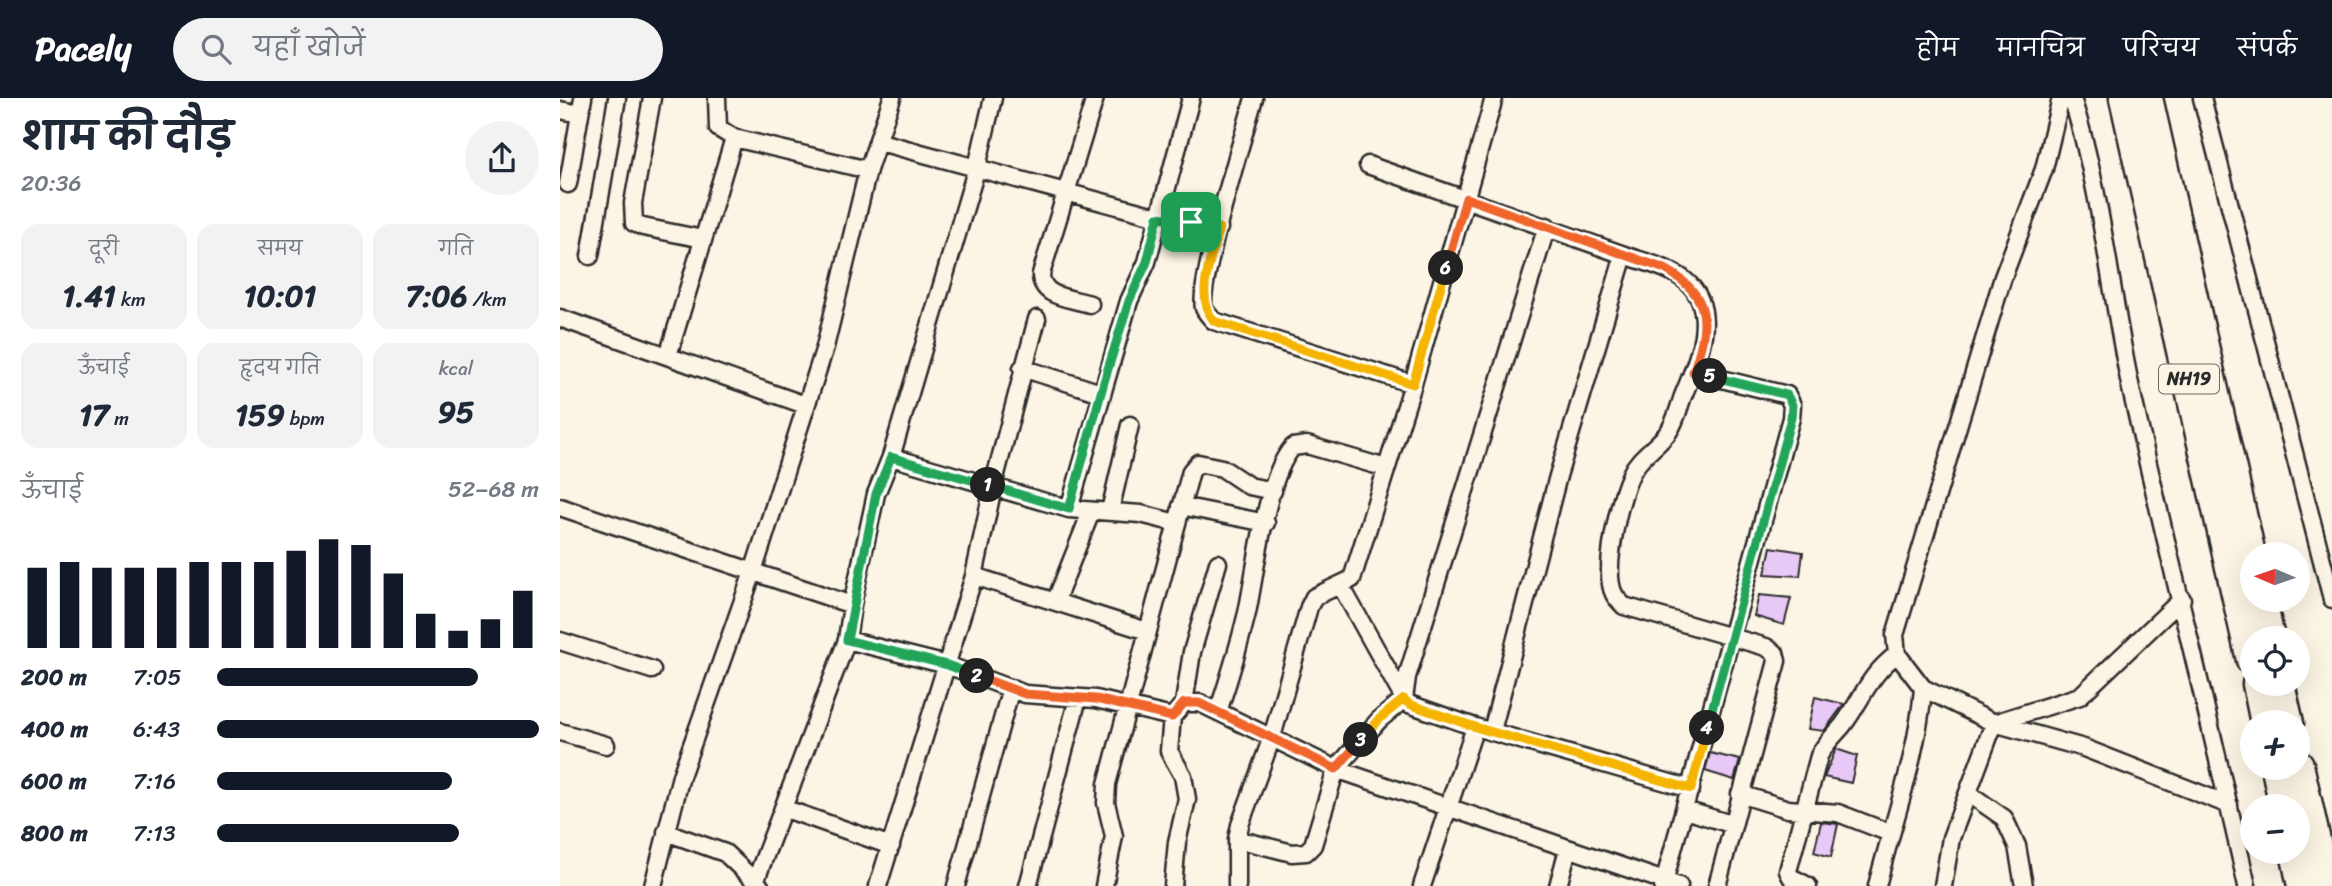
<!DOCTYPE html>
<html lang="hi">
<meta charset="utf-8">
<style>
:root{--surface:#fff;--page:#f2f2f3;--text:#1f2937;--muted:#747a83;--accent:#111827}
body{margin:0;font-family:Sriracha,"Playpen Sans Deva",sans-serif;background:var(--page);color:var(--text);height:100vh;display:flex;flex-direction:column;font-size:26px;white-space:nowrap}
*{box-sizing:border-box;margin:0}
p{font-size:23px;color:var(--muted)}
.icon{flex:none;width:38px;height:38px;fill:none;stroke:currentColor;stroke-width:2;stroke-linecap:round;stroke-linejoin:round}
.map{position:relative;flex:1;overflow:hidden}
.side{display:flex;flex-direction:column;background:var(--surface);width:560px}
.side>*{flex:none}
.needle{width:46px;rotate:272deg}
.buttons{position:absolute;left:1680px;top:444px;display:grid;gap:14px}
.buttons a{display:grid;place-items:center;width:70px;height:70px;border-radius:50%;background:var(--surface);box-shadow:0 7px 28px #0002;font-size:35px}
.pin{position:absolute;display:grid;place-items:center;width:60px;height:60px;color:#fff;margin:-30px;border-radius:14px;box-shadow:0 4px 10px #0006}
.km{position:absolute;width:35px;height:35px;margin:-18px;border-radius:50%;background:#222;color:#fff;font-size:19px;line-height:35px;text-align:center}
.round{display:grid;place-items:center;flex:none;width:74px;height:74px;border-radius:37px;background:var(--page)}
.overview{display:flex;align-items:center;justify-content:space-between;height:119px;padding:0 21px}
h1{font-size:38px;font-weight:700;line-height:52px}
.figures{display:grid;grid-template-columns:repeat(3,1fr);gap:10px;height:119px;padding:7px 21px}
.figures div{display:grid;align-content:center;border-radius:18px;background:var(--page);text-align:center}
.figures b{font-size:30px;font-weight:700}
.figures small{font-size:19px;font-weight:400}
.figures p{font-size:19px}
.chart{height:196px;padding:14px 21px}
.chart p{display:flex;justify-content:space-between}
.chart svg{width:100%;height:126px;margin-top:7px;stroke:var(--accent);stroke-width:6}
ul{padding:0 21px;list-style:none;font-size:23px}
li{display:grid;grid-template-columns:112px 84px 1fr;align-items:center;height:52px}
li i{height:18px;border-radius:9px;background:var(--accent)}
header{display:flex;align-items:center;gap:42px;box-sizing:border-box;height:98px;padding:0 35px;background:var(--accent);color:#fff}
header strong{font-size:33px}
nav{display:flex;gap:38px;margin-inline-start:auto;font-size:24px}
.search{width:490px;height:63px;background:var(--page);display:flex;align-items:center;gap:18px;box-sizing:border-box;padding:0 24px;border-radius:38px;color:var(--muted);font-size:26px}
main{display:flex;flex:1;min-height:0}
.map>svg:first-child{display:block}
.building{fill:#e8c8f6;stroke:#2b2b2b;stroke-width:2}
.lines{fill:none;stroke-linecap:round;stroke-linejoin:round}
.street-casing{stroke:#2b2b2b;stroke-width:21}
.highway-casing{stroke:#2b2b2b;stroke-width:35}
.street{stroke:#fcf5e5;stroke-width:16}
.highway{stroke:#fcf5e5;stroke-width:30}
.split-1-casing{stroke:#fff;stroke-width:14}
.split-2-casing{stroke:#fff;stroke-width:14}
.split-3-casing{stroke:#fff;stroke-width:14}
.split-4-casing{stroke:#fff;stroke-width:14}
.split-5-casing{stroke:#fff;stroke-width:14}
.split-6-casing{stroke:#fff;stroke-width:14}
.split-7-casing{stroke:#fff;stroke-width:14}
.split-1{stroke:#22a559;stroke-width:9}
.split-2{stroke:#22a559;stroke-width:9}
.split-3{stroke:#f0652b;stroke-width:9}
.split-4{stroke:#f5b400;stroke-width:9}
.split-5{stroke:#22a559;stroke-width:9}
.split-6{stroke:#f0652b;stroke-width:9}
.split-7{stroke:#f5b400;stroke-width:9}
.labels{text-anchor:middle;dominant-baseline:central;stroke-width:5;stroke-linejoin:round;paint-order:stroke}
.shield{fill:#fcf5e5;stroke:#6a6863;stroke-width:2}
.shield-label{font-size:18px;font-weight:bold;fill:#2b2b2b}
</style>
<header>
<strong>Pacely</strong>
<div class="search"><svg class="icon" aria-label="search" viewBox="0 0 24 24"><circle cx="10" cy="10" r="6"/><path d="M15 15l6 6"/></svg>यहाँ खोजें</div>
<nav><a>होम</a><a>मानचित्र</a><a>परिचय</a><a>संपर्क</a></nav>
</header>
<main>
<section class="side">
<div class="overview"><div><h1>शाम की दौड़</h1><p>20:36</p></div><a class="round"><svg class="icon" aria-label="share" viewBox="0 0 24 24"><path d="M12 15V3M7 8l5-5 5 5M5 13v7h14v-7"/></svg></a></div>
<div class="figures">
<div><p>दूरी</p><b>1.41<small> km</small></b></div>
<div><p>समय</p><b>10:01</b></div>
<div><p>गति</p><b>7:06<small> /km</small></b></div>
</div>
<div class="figures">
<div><p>ऊँचाई</p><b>17<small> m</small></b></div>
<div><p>हृदय गति</p><b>159<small> bpm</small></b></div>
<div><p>kcal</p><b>95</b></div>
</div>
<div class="chart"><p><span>ऊँचाई</span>52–68 m</p>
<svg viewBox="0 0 160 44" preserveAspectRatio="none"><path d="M5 44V16M15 44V14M25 44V16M35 44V16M45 44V16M55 44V14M65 44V14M75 44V14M85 44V10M95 44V6M105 44V8M115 44V18M125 44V32M135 44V38M145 44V34M155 44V24"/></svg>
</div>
<ul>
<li><b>200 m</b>7:05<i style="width:81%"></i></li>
<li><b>400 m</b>6:43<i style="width:100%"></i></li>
<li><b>600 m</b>7:16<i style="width:73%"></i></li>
<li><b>800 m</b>7:13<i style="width:75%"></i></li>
</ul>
</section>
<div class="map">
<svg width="1772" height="788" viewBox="0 0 1772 788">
<rect width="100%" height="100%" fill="#fcf5e5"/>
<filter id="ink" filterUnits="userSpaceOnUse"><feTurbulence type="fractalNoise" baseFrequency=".0143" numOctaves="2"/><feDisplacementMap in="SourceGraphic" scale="14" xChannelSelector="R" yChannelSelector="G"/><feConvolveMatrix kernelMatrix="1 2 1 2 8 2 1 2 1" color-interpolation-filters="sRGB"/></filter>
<g filter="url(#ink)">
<path class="building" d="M 1211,449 L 1243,454 L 1240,478 L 1205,476 Z
M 1199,497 L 1231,500 L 1224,527 L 1194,518 Z
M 1255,599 L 1284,606 L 1264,633 L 1248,631 Z
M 1276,651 L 1297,658 L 1291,685 L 1264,679 Z
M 1150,655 L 1180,662 L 1174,682 L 1145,673 Z
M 1261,724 L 1278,726 L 1271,759 L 1254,754 Z"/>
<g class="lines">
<defs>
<path id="street" d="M 92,0 L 73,105 L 74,125 L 83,129 L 143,141
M 157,0 L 158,30 L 174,40 L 308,72 L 332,0
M 694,0 C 685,34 637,186 644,210 C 646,215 651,220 654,223 L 853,286
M 1512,0 C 1542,95 1550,194 1571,291 C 1608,457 1650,622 1687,788
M 1642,0 L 1772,501
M 0,12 L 20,16 L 23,0
M 320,44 L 598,119 L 659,130
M 808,67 L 1064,157 L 998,378 L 932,633
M 8,86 L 20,16
M 987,128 L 847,579 L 844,601 L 849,606 L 915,629 L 1131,691
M 1064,157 C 1084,164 1110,169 1127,184 C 1160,214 1137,264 1123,298 C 1119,309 1116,323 1109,333 C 1098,349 1079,358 1071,376 C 1060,400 1042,472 1054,496 C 1056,500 1060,504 1064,508 L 1206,549 L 1215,555 L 1217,563 L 1157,788
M 30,158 L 57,0
M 530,206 C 511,200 481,200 481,176 L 535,0
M 0,220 L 245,307
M 108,258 L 174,40
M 462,270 L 541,295
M 331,359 L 509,411 L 581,416 L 616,425
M 621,408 L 706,425
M 0,409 L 292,507 L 287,542 L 387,567 L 465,596 L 536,601 L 612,619 L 624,605 L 640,605 L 776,671 L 1119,788
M 509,411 L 569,203 L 587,164 L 631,0
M 550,413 L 570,327
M 414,478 L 587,533
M 496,502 L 531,414
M 292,507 L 316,396 L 331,359 L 417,69 L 433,0
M 0,543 L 92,572
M 1363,590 L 1434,625 L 1524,650 L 1669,707
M 624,605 L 632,554 L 658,465
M 658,614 C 669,581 679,548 687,515 C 696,473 706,377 733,349 L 747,347 L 826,370
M 612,619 L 609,653 L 623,678 L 627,701 L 617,744 L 613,788
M 0,634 L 46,647
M 1408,695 L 1444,720 L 1457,748 L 1464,788
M 1180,696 L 1228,711 L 1278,715 L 1330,735
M 223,710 L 331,748
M 1125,712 L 1171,726
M 106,734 L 165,755 L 200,788
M 677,741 L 732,755 L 746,754 L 753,747 L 776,671 L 819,622 L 844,601 L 781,488
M 195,784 L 287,542
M 93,788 L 121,678 L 193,474 L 265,249 L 308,72
M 318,788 L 414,478 L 435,380 L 477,221
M 396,788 L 451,590
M 468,788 L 518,600
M 544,788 L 554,738 L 546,705 L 547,686 L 631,373 L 638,365 L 662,370 L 689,388 L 713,393
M 677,788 L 677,741 L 680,727 L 712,639 L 749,509 L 754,499 L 792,481 L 853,286 L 934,0
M 862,788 L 915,629
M 998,788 L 1008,751
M 1103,788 L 1231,320 L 1232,307 L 1227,297 L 1133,274
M 1248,788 L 1231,779 L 1228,773 L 1259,658 C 1265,645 1274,638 1283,627 C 1304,599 1307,579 1337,556
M 1317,788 C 1333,723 1358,657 1363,590 L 1337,556 L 1335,537 L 1443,179 L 1484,71 L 1501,0
M 1383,788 L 1391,740 L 1434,625 L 1520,598 L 1622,501"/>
<path id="highway" d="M 1565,0 L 1692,562
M 1587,0 L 1692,465
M 1701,502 L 1709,541
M 1698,586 L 1706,625
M 1719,586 L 1728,625
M 1738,667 L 1765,788
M 1717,670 L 1725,709
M 1736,754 L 1743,788"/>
</defs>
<use href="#street" class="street-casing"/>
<use href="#highway" class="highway-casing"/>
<use href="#street" class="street"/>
<use href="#highway" class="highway"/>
</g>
</g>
<g class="lines" filter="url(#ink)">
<defs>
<path id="split-1" d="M 428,387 L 509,411 L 544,284 L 569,203 L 587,164 L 598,119 L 631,124"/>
<path id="split-2" d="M 417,578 L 387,567 L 287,542 L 316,396 L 331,359 L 428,387"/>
<path id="split-3" d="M 417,578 L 465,596 L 536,601 L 612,619 L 624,605 L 639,605 L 776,671 L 801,642"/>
<path id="split-4" d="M 801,642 L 818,622 L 844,601 L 849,606 L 915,629 L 1131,691 L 1147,630"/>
<path id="split-5" d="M 1147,630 L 1231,320 L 1232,307 L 1227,297 L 1150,278"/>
<path id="split-6" d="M 886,170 L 906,100 L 1105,171 C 1152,197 1150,227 1133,274 L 1150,278"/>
<path id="split-7" d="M 631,124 L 659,130 C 652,159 634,199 654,223 L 853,286 L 886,170"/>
</defs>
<use href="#split-1" class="split-1-casing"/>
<use href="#split-2" class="split-2-casing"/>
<use href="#split-3" class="split-3-casing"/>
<use href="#split-4" class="split-4-casing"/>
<use href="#split-5" class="split-5-casing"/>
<use href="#split-6" class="split-6-casing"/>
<use href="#split-7" class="split-7-casing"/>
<use href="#split-1" class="split-1"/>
<use href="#split-2" class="split-2"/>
<use href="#split-3" class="split-3"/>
<use href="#split-4" class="split-4"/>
<use href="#split-5" class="split-5"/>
<use href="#split-6" class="split-6"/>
<use href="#split-7" class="split-7"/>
</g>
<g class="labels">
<rect class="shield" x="1599" y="266.5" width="60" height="29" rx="5"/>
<g class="shield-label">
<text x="1629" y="281">NH19</text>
</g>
</g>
</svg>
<div class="buttons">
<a><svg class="needle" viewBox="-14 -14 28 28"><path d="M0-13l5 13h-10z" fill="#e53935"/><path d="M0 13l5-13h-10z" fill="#747a83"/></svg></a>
<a><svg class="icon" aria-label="locate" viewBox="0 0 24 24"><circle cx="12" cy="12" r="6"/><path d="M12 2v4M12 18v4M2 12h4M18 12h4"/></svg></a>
<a>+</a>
<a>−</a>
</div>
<div class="pin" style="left:631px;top:124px;background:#1e9e55"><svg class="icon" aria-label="arrive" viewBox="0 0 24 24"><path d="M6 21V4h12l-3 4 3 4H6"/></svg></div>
<b class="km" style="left:428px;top:387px">1</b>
<b class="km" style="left:417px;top:578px">2</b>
<b class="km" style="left:801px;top:642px">3</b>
<b class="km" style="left:1147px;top:630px">4</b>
<b class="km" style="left:1150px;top:278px">5</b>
<b class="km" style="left:886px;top:170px">6</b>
</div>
</main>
